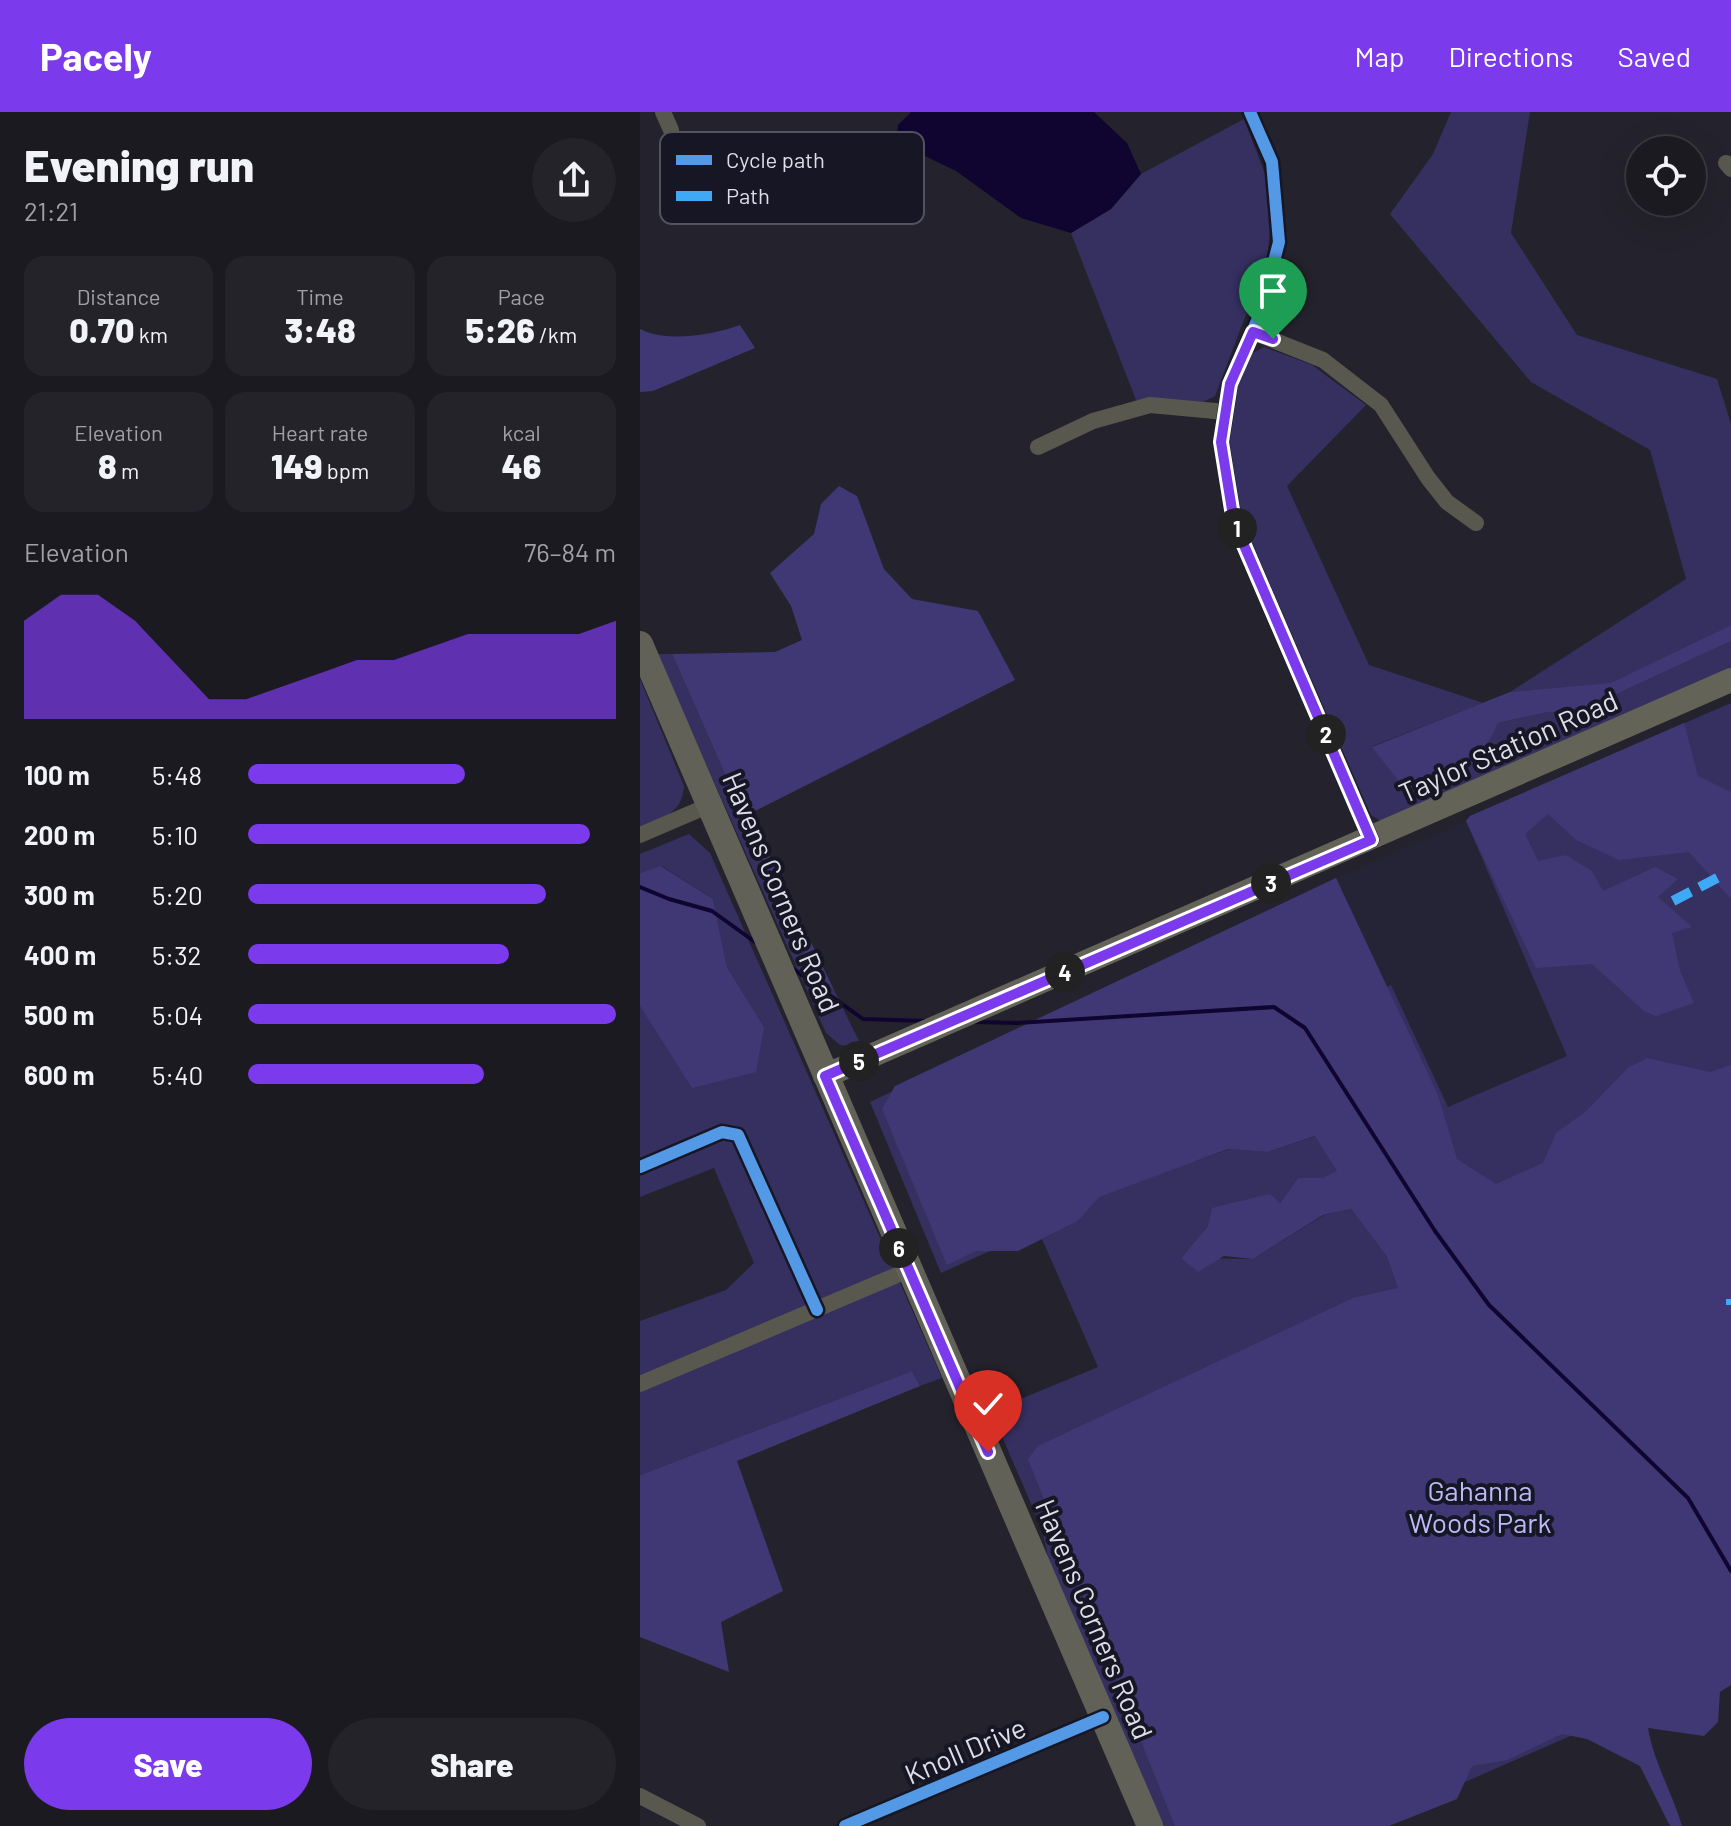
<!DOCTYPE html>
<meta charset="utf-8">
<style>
:root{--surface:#1b1a21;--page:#24232a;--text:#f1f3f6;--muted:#a0a1a5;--line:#39383f;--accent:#7c3aed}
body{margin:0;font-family:Barlow,sans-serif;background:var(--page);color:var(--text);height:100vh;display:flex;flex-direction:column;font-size:30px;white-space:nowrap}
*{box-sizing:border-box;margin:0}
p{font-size:26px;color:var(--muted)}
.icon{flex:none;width:44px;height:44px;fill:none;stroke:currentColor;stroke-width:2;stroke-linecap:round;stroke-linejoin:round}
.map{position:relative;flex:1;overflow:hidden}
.side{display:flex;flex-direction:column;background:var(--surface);width:640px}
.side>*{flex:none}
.tools{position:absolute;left:986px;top:24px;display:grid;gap:16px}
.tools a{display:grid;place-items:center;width:80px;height:80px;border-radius:50%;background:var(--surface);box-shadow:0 8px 32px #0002,0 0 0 2px var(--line);font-size:40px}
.pin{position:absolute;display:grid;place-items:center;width:68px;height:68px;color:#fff;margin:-82px -34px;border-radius:50% 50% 50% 0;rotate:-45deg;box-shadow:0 0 8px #0007}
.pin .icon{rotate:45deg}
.km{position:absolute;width:40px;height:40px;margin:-20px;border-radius:50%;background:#222;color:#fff;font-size:22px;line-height:40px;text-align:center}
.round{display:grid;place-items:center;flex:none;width:84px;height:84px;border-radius:42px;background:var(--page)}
.overview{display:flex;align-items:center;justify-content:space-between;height:136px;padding:0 24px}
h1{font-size:44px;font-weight:800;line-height:60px}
.figures{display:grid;grid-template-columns:repeat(3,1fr);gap:12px;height:136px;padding:8px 24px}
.figures div{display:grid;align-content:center;border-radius:20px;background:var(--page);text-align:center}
.figures b{font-size:34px;font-weight:800}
.figures small{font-size:22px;font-weight:400}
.figures p{font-size:22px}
.chart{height:224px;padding:16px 24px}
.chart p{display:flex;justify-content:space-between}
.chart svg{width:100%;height:144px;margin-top:8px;fill:var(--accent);opacity:.7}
.button{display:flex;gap:16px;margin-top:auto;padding:16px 24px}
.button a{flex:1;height:92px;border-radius:48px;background:var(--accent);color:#fff;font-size:32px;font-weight:800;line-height:92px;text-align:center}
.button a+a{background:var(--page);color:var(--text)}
ul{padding:0 24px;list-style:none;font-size:26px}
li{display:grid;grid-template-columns:128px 96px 1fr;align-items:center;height:60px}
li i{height:20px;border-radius:10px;background:var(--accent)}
header{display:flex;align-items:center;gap:48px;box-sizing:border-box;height:112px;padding:0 40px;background:var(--accent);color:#fff}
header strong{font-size:38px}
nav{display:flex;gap:44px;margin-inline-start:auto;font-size:28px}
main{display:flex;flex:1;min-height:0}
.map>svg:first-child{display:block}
.built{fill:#252437}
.green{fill:#353060;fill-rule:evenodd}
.forest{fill:#403874}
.water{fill:#100530}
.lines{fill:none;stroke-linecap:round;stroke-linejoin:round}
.stream{stroke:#100530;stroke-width:4}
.minor{stroke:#58584f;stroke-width:16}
.secondary{stroke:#646358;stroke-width:24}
.primary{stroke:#626157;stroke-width:26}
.quiet{stroke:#3fa9f5;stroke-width:10;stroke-dasharray:20 10;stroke-linecap:butt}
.cycleway-casing{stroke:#171625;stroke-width:17}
.cycleway{stroke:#5399e6;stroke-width:12}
.route-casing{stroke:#fff;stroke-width:16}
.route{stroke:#7c3aed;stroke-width:10}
.labels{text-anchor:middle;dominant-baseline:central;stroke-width:8;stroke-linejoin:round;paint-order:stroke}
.street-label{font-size:28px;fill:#dedee9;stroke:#171625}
.park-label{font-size:28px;fill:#bdbbf7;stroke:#171625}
.key{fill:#171625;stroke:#535260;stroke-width:2}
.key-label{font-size:22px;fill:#dedee9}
</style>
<header>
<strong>Pacely</strong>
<nav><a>Map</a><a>Directions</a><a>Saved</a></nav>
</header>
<main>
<section class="side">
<div class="overview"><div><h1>Evening run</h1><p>21:21</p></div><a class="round"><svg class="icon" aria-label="share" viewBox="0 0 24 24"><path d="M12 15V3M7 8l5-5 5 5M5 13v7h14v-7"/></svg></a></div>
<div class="figures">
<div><p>Distance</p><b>0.70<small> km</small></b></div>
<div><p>Time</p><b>3:48</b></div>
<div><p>Pace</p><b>5:26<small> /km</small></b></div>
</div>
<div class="figures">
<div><p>Elevation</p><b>8<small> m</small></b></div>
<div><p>Heart rate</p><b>149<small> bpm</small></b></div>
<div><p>kcal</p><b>46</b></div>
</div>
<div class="chart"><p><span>Elevation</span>76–84 m</p>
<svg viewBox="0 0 160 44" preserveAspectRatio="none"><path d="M0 44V14L10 6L20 6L30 14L40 26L50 38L60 38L70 34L80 30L90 26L100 26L110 22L120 18L130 18L140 18L150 18L160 14V44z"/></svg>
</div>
<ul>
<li><b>100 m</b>5:48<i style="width:59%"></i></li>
<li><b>200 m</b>5:10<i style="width:93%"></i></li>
<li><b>300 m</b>5:20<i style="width:81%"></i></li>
<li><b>400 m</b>5:32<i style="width:71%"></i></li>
<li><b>500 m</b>5:04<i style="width:100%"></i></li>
<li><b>600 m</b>5:40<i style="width:64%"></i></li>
</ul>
<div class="button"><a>Save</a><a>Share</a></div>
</section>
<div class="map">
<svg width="1091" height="1714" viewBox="0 0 1091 1714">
<rect width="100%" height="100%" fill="#24222c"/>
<path class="built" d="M 826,709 L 928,944 L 808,996 L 751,874 L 744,876 L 696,766 Z"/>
<path class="green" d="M 811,0 L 890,0 L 871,121 L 937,223 L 1077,267 L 1091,312 L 1091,513 L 971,572 L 870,580 L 1046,467 L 1010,338 L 891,270 L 750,102 L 793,42 Z
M 604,7 L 625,62 L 630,118 L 627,147 L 575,284 L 563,290 L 496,288 L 431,121 L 471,97 L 501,62 Z
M 624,235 L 672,253 L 726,293 L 647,374 L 729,553 L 843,591 L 733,634 L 764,676 C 812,675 834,651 857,611 L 909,600 L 938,600 L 1091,529 L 1091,560 L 758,709 L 739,708 L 731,703 L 599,402 L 587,330 L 596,279 L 609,243 Z
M 17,542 L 32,542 L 174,864 L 194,878 L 222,935 L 200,933 L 186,921 Z
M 0,567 L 44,674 C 42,702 24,705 0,714 Z
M 1091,591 L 1091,1554 L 724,1714 L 518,1714 L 415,1478 L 402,1417 L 351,1299 L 458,1255 L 402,1127 L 438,1109 L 448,1095 L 301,1161 L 230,990 L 696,766 L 745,876 L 751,873 L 808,995 L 927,944 L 826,709 L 830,704 ZM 677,994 L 763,1156 L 753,1161 L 747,1145 L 711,1097 L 684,1103 L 613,1147 L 541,1146 L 568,1114 L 640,1091 L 658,1066 L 682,1066 L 698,1059 L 676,1024 L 628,1040 L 589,1037 L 553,1050 Z
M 49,722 L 70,741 L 302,1266 L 280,1274 L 272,1259 L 0,1363 L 0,1209 L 86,1178 L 114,1151 L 74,1056 L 0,1085 L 0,894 L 124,915 L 87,855 L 73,787 L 22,754 L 0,761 L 0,742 Z"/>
<path class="forest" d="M 100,213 L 115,236 L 13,279 L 0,280 L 0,217 C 26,231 73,223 100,213 Z
M 199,374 L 217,384 L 244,457 L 272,487 L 338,499 L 375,568 L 109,702 L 194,878 L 174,864 L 32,542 L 135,540 L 162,528 L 151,494 L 130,461 L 174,422 L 181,392 Z
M 1091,513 L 1091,529 L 938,600 L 909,600 L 857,611 C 852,634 813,672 790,676 C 782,677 772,676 764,676 L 732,635 L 870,580 L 971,571 Z
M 1044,611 L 1058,664 L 1091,680 L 1091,787 L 1049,740 L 979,748 L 936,728 L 908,702 L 885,722 L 898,749 L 926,743 L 952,759 L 963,779 L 1015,755 L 1038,767 L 1018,785 L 1052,815 L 1032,821 L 1040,859 L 1054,891 L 1016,904 L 1004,899 L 952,852 L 896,856 L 826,709 L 830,704 Z
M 21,754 L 73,787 L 87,855 L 124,915 L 116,960 L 52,976 L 0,894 L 0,761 Z
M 696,766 L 798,983 L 817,1047 L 856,1072 L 903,1051 L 916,1021 L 945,1000 L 988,956 L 1007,946 L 1070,960 L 1091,953 L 1091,1573 L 1080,1580 L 1078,1610 L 1064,1624 L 1008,1616 C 1014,1651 1032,1680 1042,1714 L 1030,1714 L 1000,1654 L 947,1627 L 922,1622 L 867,1648 L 832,1654 L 817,1687 L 749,1714 L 535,1714 L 388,1347 L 398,1334 L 713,1186 L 758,1176 L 747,1145 L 711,1097 L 683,1103 L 613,1147 L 584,1144 L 558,1160 L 541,1146 L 568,1114 L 572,1096 L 630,1082 L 640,1091 L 658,1066 L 682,1066 L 697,1059 L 675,1024 L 628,1040 L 588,1037 L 459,1085 L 438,1109 L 378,1139 L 336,1139 L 307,1153 L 242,997 L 255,974 Z
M 272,1259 L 280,1274 L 97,1349 L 143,1479 L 81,1510 L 89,1560 L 0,1525 L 0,1363 Z"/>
<path class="water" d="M 271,0 L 454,0 L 487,31 L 501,62 L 471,97 L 431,121 L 381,106 L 316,59 L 264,34 L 257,22 L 258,13 Z"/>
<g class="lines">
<path class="stream" d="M 0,775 L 29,787 L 72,799 L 115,830
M 152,856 L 223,907 L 286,909
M 335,910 L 377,911 L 634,895 L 665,916 L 795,1119 L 849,1193 L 1048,1386 L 1091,1459"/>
<path class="minor" d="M 23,0 L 31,18
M 610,0 L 632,50 L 639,130 L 621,199 L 590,272 L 581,330 L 594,410 L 731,728
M 1086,51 L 1091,57
M 613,220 L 683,248 L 741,293 L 788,366 L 807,390 L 836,411
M 398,335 L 453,309 L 510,293 L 586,300
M 0,723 L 70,693
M 0,1055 L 82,1020 L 98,1023 L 177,1198
M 0,1272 L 269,1158
M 0,1684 L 58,1714
M 205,1714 L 463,1605"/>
<path class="secondary" d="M 185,964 L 1091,568"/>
<path class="primary" d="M 0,532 L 510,1714"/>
<path class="quiet" d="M 1033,789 L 1081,764
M 1091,1187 L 1091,1193"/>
<defs>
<path id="cycleway" d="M 610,0 L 632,50 L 639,130 L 621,199 L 590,272 L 581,330 L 594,410 L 731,728
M 0,1055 L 82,1020 L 98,1023 L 177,1198
M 205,1714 L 463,1605"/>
</defs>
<use href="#cycleway" class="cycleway-casing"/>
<use href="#cycleway" class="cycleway"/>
</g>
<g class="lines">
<defs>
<path id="route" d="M 348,1340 L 185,964 L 731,728 L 594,410 L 581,330 L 590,272 L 613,220 L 633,227"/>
</defs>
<use href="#route" class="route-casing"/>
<use href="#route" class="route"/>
</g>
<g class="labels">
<g class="street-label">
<text transform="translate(868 634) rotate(-24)">Taylor Station Road</text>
<text transform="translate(142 780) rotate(67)">Havens Corners Road</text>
<text transform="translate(455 1507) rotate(67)">Havens Corners Road</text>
<text transform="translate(325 1638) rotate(-23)">Knoll Drive</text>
</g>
<g class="park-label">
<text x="840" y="1378">Gahanna<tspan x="840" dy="32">Woods Park</tspan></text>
</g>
</g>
<rect x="20" y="20" width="264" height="92" rx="12" class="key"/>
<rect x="36" y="43" width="36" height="10" fill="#5399e6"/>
<rect x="36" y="79" width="36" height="10" fill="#3fa9f5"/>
<g class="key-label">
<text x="86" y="56">Cycle path</text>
<text x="86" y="92">Path</text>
</g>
</svg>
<div class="tools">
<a><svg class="icon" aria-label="locate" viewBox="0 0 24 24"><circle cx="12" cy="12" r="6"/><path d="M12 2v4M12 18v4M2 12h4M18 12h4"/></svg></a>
</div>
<div class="pin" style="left:633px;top:227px;background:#1e9e55"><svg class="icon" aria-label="arrive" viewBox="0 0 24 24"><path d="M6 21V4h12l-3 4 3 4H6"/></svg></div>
<div class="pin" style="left:348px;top:1340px;background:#d93025"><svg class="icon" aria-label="check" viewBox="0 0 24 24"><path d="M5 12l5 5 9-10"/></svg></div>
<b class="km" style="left:597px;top:416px">1</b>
<b class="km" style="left:686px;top:622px">2</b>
<b class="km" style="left:631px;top:771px">3</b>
<b class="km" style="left:425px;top:860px">4</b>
<b class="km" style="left:219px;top:949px">5</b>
<b class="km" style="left:259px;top:1136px">6</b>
</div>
</main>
